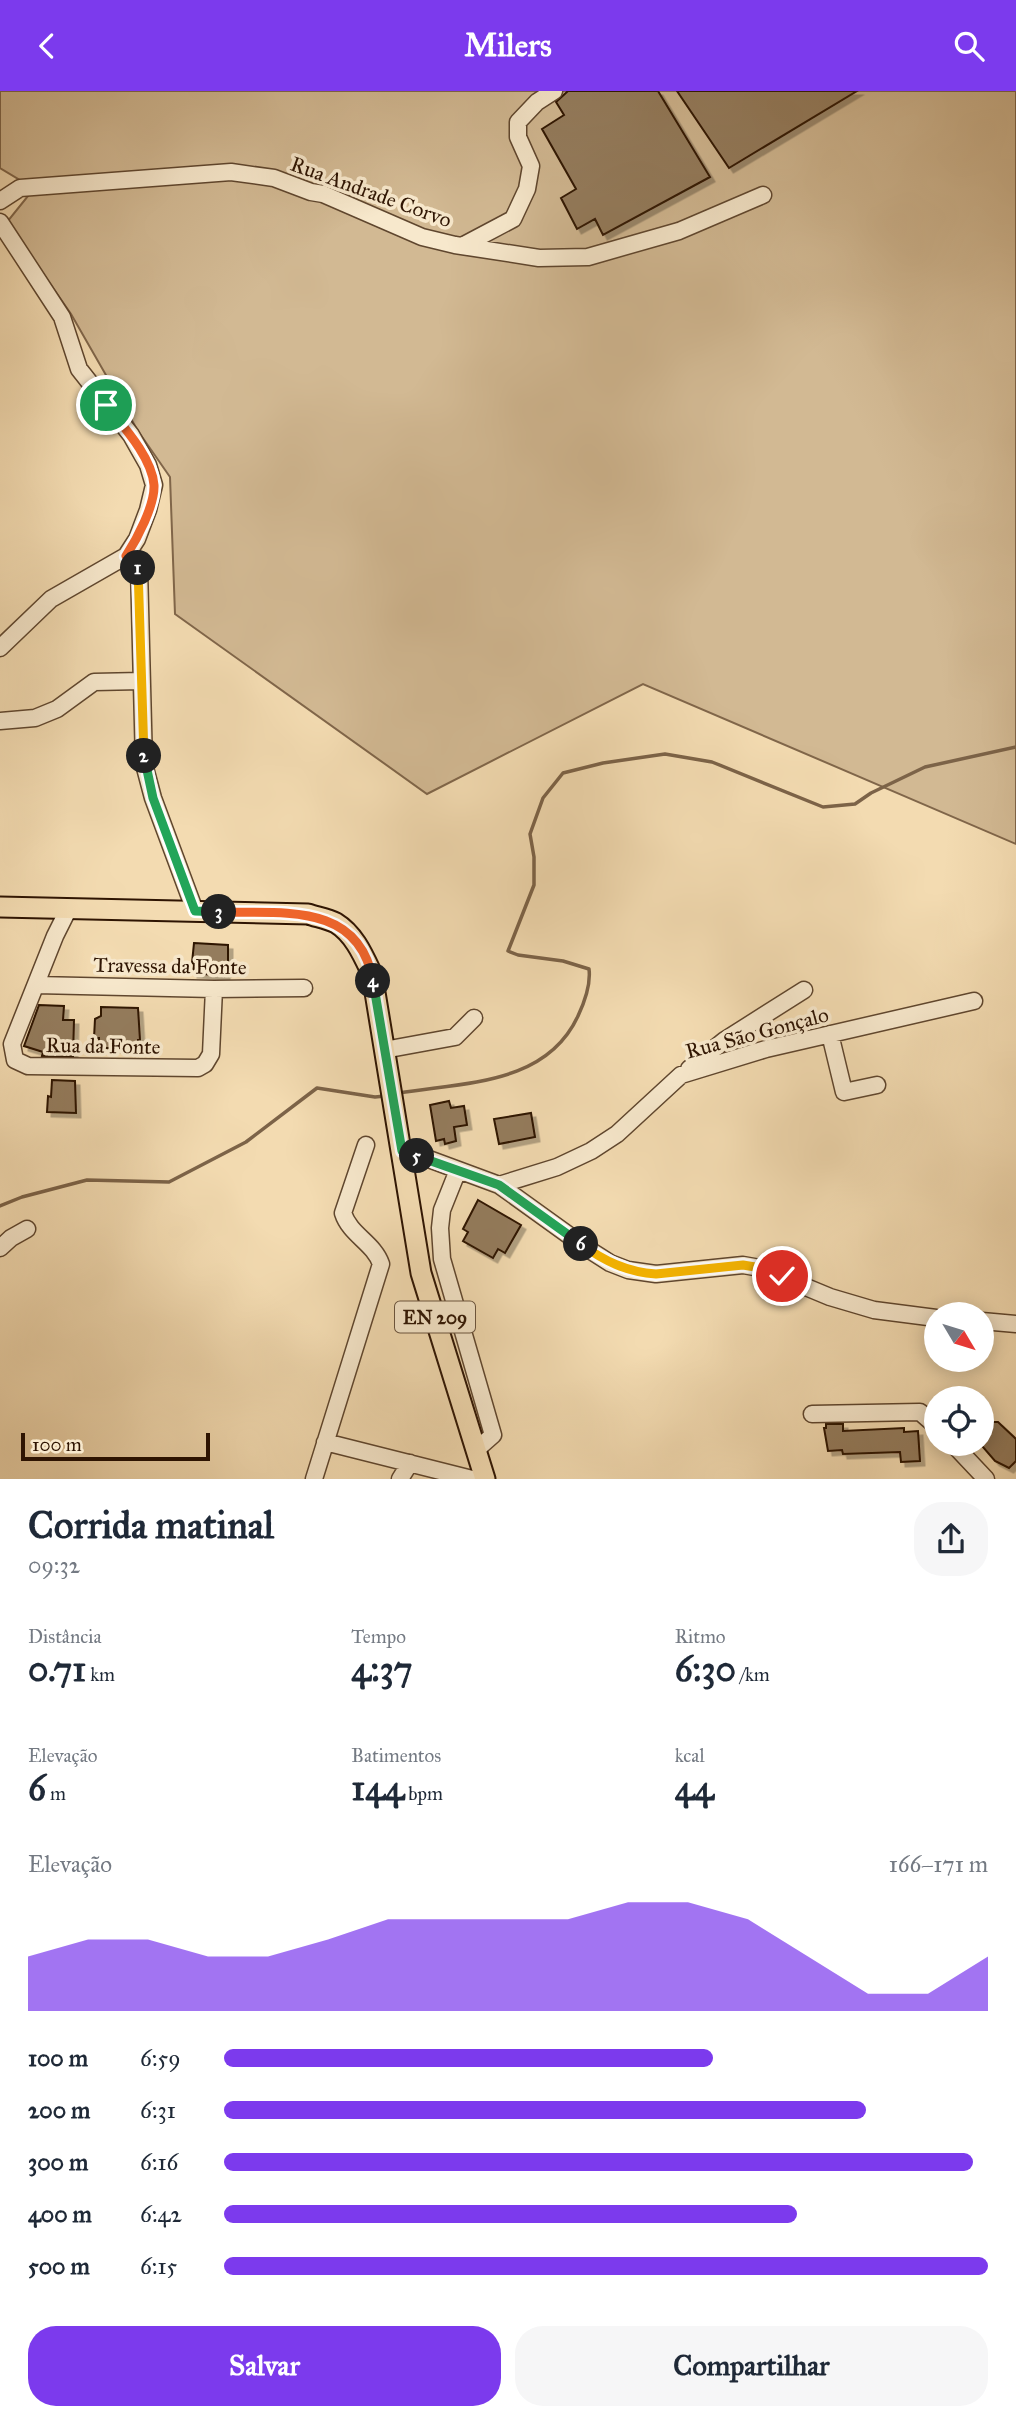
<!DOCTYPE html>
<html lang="pt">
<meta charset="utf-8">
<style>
:root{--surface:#fff;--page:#f6f6f7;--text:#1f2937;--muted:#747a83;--accent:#7c3aed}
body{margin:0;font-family:"IM FELL Great Primer",serif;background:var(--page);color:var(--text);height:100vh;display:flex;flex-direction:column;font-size:26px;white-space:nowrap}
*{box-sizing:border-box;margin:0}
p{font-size:23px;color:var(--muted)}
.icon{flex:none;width:38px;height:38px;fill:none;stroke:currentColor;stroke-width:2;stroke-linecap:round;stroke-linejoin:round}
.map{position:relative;height:1388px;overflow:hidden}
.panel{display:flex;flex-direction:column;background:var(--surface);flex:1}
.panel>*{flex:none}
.needle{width:46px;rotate:128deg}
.controls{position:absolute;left:924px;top:1211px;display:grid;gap:14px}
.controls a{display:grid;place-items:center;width:70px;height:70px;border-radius:50%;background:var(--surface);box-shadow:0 4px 18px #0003;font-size:35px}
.scale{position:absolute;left:21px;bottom:18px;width:189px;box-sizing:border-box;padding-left:7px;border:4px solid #2e1402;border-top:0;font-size:19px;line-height:24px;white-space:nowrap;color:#2e1402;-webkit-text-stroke:5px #f7e8cc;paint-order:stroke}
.pin{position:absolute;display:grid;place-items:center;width:60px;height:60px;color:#fff;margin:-30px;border:4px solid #fff;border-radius:50%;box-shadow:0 2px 7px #0007}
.km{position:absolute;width:35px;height:35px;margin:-18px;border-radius:50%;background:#222;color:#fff;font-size:19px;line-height:35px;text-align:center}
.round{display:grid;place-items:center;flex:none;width:74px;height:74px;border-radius:28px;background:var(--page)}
.head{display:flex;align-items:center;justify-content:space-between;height:119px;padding:0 28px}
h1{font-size:38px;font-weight:800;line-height:52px}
.figures{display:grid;grid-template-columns:repeat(3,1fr);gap:10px;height:119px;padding:7px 28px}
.figures div{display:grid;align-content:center}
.figures b{font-size:35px;font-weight:800}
.figures small{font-size:19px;font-weight:400}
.figures p{font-size:19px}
.chart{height:196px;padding:14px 28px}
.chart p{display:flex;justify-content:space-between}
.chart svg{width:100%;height:126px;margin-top:7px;fill:var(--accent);opacity:.7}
.cta{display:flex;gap:14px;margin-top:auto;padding:14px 28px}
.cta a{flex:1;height:80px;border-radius:28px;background:var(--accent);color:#fff;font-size:28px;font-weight:800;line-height:80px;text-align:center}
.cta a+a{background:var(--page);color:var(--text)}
ul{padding:0 28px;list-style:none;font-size:23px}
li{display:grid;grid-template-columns:112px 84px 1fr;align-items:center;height:52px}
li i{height:18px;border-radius:9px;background:var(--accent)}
header{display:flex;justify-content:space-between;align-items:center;height:91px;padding:0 28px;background:var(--accent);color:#fff;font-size:32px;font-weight:800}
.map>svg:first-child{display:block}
.green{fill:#d2b993;stroke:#80664a;stroke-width:2}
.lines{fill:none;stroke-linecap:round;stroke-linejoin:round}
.stream{stroke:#7c6348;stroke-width:3.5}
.building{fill:#947b5d;stroke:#2e1402;stroke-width:2;filter:url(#shadow)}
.minor-casing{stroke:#5f462e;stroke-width:19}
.major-casing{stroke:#2e1402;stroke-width:23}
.minor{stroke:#f7e8cc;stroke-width:16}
.major{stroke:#f3dbb1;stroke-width:19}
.split-1-casing{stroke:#fff;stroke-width:14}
.split-2-casing{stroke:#fff;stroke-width:14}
.split-3-casing{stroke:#fff;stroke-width:14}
.split-4-casing{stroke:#fff;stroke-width:14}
.split-5-casing{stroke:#fff;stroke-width:14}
.split-6-casing{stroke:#fff;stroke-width:14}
.split-7-casing{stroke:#fff;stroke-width:14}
.split-1{stroke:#f0652b;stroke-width:9}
.split-2{stroke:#f5b400;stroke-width:9}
.split-3{stroke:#22a559;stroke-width:9}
.split-4{stroke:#f0652b;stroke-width:9}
.split-5{stroke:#22a559;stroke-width:9}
.split-6{stroke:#22a559;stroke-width:9}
.split-7{stroke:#f5b400;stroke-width:9}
.labels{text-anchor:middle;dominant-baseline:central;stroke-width:7;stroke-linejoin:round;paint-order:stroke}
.shield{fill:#f7e8cc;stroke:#6a543f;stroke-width:2}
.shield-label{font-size:19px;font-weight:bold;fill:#2e1402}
.street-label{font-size:21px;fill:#2e1402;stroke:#f7e8cc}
</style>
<header><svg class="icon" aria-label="back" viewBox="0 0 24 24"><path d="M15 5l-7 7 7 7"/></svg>Milers<svg class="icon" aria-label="search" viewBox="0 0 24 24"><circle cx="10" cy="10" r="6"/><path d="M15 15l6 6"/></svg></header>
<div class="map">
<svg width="1016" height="1388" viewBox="0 0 1016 1388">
<defs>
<filter id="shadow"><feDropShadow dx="4.5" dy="4.5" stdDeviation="0" flood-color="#0004"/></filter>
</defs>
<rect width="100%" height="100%" fill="#f3dbb1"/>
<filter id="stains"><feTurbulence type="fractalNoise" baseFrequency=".00286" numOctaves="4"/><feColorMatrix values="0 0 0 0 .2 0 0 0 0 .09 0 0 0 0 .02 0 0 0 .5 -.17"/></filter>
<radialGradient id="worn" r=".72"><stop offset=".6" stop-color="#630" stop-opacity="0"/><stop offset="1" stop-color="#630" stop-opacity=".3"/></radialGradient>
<path class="green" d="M 0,0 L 1016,0 L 1016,753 L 643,593 L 427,703 L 175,523 L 170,386 L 138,340 L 71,223 L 7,131 L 28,105 L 23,91 L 0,77 Z"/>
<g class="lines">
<path class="stream" d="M 399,1002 C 465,991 546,994 578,925 C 585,910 591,894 589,878 L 563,870 L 518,864 L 508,860 L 534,794 L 534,766 L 530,743 L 543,707 L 563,682 L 603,672 L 665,663 L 712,671 L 823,716 L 855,713 L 871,702 L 925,676 L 1016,656
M 0,1115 L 22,1106 L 87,1089 L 169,1091 L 246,1051 L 317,997 L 375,1006 L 385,1005"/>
</g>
<path class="building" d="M 568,0 L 658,0 L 710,86 L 603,144 L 595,128 L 577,138 L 561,107 L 576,98 L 542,38 L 564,24 L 556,11 Z
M 677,0 L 857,0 L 729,77 Z
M 194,852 L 228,854 L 228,875 L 226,875 L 225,885 L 193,882 L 194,873 L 192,872 Z
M 39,914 L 64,915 L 63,929 L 74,929 L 73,965 L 42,965 L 43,961 L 24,955 Z
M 101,916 L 138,917 L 140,949 L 138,949 L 137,957 L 99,957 L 99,947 L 94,947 L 95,928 L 101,925 Z
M 52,989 L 75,990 L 76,1022 L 47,1021 L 48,1005 L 51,1006 Z
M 449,1010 L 451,1017 L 464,1015 L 467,1034 L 454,1036 L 456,1050 L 445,1053 L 444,1048 L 436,1050 L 430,1014 Z
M 531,1022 L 535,1046 L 499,1053 L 494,1028 Z
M 478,1109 L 521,1134 L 505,1162 L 498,1158 L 493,1167 L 463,1150 L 468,1141 L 463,1138 Z
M 992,1331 L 998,1331 L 1016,1348 L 1016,1370 L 1009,1377 L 995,1370 L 982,1355 L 982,1340 Z
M 826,1333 L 843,1333 L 843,1340 L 904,1337 L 904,1341 L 918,1340 L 920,1370 L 901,1371 L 900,1361 L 843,1363 L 842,1359 L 828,1360 L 824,1337 L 826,1337 Z"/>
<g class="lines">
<defs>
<path id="minor" d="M 0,110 L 20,97 L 231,81 L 274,87 L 311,101 L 323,103 L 422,146 L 455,154 L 539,167 L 588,166 L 679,140 L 763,104
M 0,131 L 62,226 L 79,278 L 131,344 L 148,374 L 154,394 L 148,419 L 137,448 L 126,465 L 51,508 L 0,557
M 462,155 L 513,128 L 527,98 L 531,75 L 518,46 L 518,31 L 537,11 L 554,0
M 126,465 L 139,477 L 144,673 L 153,707 L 195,820
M 0,630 L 35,627 L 57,618 L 94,591 L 141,590
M 69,817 L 55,845 L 12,953 L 15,969 L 28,975 L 198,977 L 205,973 L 211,963 L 214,898
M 36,894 L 214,898 L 304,897
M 830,943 L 844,1001 L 877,994
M 384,959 L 455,946 L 474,927
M 689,978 L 725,949 L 804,899
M 402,1060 L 426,1067 L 499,1094 L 588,1158 L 610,1172 L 628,1179 L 656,1183 L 743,1174 L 760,1177 L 830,1206 L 874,1219 L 936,1227
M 458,1079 L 442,1119 L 440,1137 L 442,1168 L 493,1344 L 476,1359
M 499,1094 L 557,1076 L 591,1060 L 617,1043 L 681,984 L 766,958 L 974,910
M 0,1157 L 11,1147 L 27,1138
M 982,1230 L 1016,1233
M 812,1323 L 920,1321 L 936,1335
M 325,1351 L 472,1388
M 953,1353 L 986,1388
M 314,1388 L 381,1173 C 374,1152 350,1144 343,1122 L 366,1054
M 400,1388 L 410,1372"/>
<path id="major" d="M 0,816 L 308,823 C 317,826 328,828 336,832 C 354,843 363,864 372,883 L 421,1182 L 485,1388"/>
</defs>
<use href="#minor" class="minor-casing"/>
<use href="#major" class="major-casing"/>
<use href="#minor" class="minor"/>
<use href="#major" class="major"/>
</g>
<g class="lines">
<defs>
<path id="split-1" d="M 106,314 C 122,334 152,366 154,394 C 155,414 137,448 126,465 L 138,477"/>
<path id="split-2" d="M 138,477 L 144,665"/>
<path id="split-3" d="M 144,665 L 153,707 L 195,820 L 219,821"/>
<path id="split-4" d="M 219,821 C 281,823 359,810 373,890"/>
<path id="split-5" d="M 373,890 L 402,1060 L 417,1065"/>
<path id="split-6" d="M 417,1065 L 499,1094 L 581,1153"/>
<path id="split-7" d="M 581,1153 C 604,1170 627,1181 656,1183 L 743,1174 L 761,1177 L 782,1185"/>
</defs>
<use href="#split-1" class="split-1-casing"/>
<use href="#split-2" class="split-2-casing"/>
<use href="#split-3" class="split-3-casing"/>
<use href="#split-4" class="split-4-casing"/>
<use href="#split-5" class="split-5-casing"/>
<use href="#split-6" class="split-6-casing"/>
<use href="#split-7" class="split-7-casing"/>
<use href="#split-1" class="split-1"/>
<use href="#split-2" class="split-2"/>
<use href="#split-3" class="split-3"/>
<use href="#split-4" class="split-4"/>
<use href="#split-5" class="split-5"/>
<use href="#split-6" class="split-6"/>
<use href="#split-7" class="split-7"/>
</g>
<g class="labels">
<rect class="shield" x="395" y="1210.5" width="80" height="31" rx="5"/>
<g class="shield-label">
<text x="435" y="1226">EN 209</text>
</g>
<g class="street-label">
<text transform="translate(371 101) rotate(20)">Rua Andrade Corvo</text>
<text transform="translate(170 875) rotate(1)">Travessa da Fonte</text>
<text transform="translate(757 942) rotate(-15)">Rua São Gonçalo</text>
<text transform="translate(103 955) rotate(1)">Rua da Fonte</text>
</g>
</g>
<rect width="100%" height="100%" filter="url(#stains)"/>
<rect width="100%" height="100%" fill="url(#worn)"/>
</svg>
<div class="controls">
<a><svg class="needle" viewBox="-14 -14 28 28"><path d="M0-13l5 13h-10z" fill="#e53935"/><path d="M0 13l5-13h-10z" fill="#747a83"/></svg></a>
<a><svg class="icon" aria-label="locate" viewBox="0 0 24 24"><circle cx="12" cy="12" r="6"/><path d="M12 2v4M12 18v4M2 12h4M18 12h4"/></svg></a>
</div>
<div class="scale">100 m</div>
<div class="pin" style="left:106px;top:314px;background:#1e9e55"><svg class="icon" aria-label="arrive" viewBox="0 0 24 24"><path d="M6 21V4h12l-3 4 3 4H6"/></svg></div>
<div class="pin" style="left:782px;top:1185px;background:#d93025"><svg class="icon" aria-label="check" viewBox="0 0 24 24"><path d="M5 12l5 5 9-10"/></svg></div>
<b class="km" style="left:138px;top:477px">1</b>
<b class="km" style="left:144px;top:665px">2</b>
<b class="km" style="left:219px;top:821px">3</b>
<b class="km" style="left:373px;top:890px">4</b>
<b class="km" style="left:417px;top:1065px">5</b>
<b class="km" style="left:581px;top:1153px">6</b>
</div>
<section class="panel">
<div class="head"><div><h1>Corrida matinal</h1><p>09:32</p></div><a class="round"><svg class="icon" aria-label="share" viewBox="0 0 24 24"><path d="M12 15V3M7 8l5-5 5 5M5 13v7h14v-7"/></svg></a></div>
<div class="figures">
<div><p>Distância</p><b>0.71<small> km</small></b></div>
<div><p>Tempo</p><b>4:37</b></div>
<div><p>Ritmo</p><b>6:30<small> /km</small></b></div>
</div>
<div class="figures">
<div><p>Elevação</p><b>6<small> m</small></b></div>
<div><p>Batimentos</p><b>144<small> bpm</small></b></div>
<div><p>kcal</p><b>44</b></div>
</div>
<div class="chart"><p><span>Elevação</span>166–171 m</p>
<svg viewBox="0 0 160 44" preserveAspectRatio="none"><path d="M0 44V25L10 19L20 19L30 25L40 25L50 19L60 12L70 12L80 12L90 12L100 6L110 6L120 12L130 25L140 38L150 38L160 25V44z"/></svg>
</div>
<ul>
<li><b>100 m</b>6:59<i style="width:64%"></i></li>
<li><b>200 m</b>6:31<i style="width:84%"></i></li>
<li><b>300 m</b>6:16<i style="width:98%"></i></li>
<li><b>400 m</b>6:42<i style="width:75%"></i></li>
<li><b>500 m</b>6:15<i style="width:100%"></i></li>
</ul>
<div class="cta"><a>Salvar</a><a>Compartilhar</a></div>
</section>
